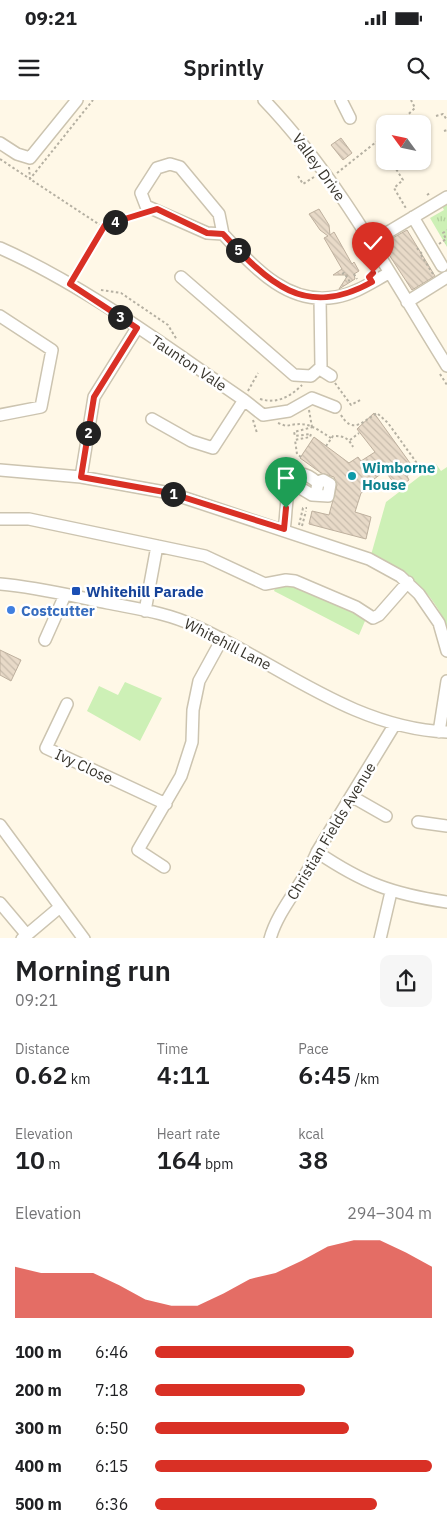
<!DOCTYPE html>
<meta charset="utf-8">
<style>
:root{--surface:#fff;--page:#f6f6f6;--text:#202124;--muted:#757577;--accent:#d93025}
body{margin:0;font-family:"IBM Plex Sans",sans-serif;background:var(--page);color:var(--text);height:100vh;display:flex;flex-direction:column;font-size:19px;white-space:nowrap}
*{box-sizing:border-box;margin:0}
p{font-size:16px;color:var(--muted)}
.icon{flex:none;width:28px;height:28px;fill:none;stroke:currentColor;stroke-width:2;stroke-linecap:round;stroke-linejoin:round}
.map{position:relative;height:838px;overflow:hidden}
.details{display:flex;flex-direction:column;background:var(--surface);flex:1}
.details>*{flex:none}
.needle{width:32px;rotate:303deg}
.tools{position:absolute;left:376px;top:15px;display:grid;gap:10px}
.tools a{display:grid;place-items:center;width:55px;height:55px;border-radius:10px;background:var(--surface);box-shadow:0 1px 4px #0004;font-size:25px}
.pin{position:absolute;display:grid;place-items:center;width:42px;height:42px;color:#fff;margin:-51px -21px;border-radius:50% 50% 50% 0;rotate:-45deg;box-shadow:0 0 5px #0007}
.pin .icon{rotate:45deg}
.km{position:absolute;width:25px;height:25px;margin:-12px;border-radius:50%;background:#222;color:#fff;font-size:14px;line-height:25px;text-align:center}
.round{display:grid;place-items:center;flex:none;width:52px;height:52px;border-radius:10px;background:var(--page)}
.overview{display:flex;align-items:center;justify-content:space-between;height:85px;padding:0 15px}
h1{font-size:28px;font-weight:600;line-height:38px}
.metrics{display:grid;grid-template-columns:repeat(3,1fr);gap:8px;height:85px;padding:5px 15px}
.metrics div{display:grid;align-content:center}
.metrics b{font-size:25px;font-weight:600}
.metrics small{font-size:14px;font-weight:400}
.metrics p{font-size:14px}
.chart{height:140px;padding:10px 15px}
.chart p{display:flex;justify-content:space-between}
.chart svg{width:100%;height:90px;margin-top:5px;fill:var(--accent);opacity:.7}
ul{padding:0 15px;list-style:none;font-size:16px}
li{display:grid;grid-template-columns:80px 60px 1fr;align-items:center;height:38px}
li i{height:12px;border-radius:6px;background:var(--accent)}
.status{display:flex;justify-content:space-between;align-items:center;height:35px;padding:0 25px;background:var(--surface);direction:ltr}
.status svg{height:14px;fill:currentColor}
header{display:flex;justify-content:space-between;align-items:center;height:65px;padding:0 15px;background:var(--surface);font-size:22px;font-weight:600}
.map>svg:first-child{display:block}
.green{fill:#cdf0b6}
.park{fill:url(#park-tufts)}
.building{fill:url(#building-back-hatch);stroke:#beb09e}
.lines{fill:none;stroke-linecap:round;stroke-linejoin:round}
.minor-casing{stroke:#ccc4b0;stroke-width:14}
.path{stroke:#b5b0a2;stroke-width:2;stroke-dasharray:2.5 2.5;stroke-linecap:butt}
.minor{stroke:#fff;stroke-width:11}
.route-casing{stroke:#fff;stroke-width:10}
.route{stroke:#d93025;stroke-width:6}
.culture-dot{fill:#0f9aa8;stroke:#fff;stroke-width:2}
.transit-dot{fill:#1a4fb4;stroke:#fff;stroke-width:2}
.shop-dot{fill:#3f7fe0;stroke:#fff;stroke-width:2}
.labels{text-anchor:middle;dominant-baseline:central;stroke-width:5;stroke-linejoin:round;paint-order:stroke}
.street-label{font-size:15px;fill:#38352d;stroke:#fff}
.culture-label{font-size:15px;font-weight:bold;fill:#0d838f;stroke:#fff;text-anchor:start}
.transit-label{font-size:15px;font-weight:bold;fill:#164399;stroke:#fff;text-anchor:start}
.shop-label{font-size:15px;font-weight:bold;fill:#366cbe;stroke:#fff;text-anchor:start}
</style>
<div class="status"><b>09:21</b><svg viewBox="0 0 49 12"><path d="M0 12V9h3v3zM5 12V6h3v6zM10 12V3h3v9zM15 12V0h3v12zM26 1h20v11H26zM47 4h2v5h-2z"/></svg></div>
<header><svg class="icon" aria-label="menu" viewBox="0 0 24 24"><path d="M4 6h16M4 12h16M4 18h16"/></svg>Sprintly<svg class="icon" aria-label="search" viewBox="0 0 24 24"><circle cx="10" cy="10" r="6"/><path d="M15 15l6 6"/></svg></header>
<div class="map">
<svg width="447" height="839" viewBox="0 0 447 839">
<defs>
<pattern id="park-tufts" width="24" height="20" patternUnits="userSpaceOnUse" patternTransform="scale(1.25)"><rect width="24" height="20" fill="#cdf0b6"/><path d="M3 7l-1-3M5 7V3M7 7l1-3M15 17l-1-3M17 17v-4M19 17l1-3" fill="none" stroke="#b1ce9d"/></pattern>
<pattern id="building-back-hatch" width="6" height="6" patternUnits="userSpaceOnUse" patternTransform="scale(1.25)"><rect width="6" height="6" fill="#e8dac8"/><path d="M-1 5l2 2M0 0l6 6M5-1l2 2" fill="none" stroke="#c8bcac"/></pattern>
</defs>
<rect width="100%" height="100%" fill="#fff8e7"/>
<path class="green" d="M 436,364 L 441,371 L 447,367 L 447,527 C 433,492 406,469 371,455 L 386,402 Z
M 283,481 L 364,514 L 365,521 L 359,535 L 274,491 L 277,484 Z
M 125,582 L 162,598 L 140,641 L 87,611 L 99,586 L 118,595 Z"/>
<path class="park" d="M 447,100 L 447,147 L 430,118 L 444,110 L 441,104 Z"/>
<path class="building" d="M 341,38 L 352,53 L 343,60 L 331,45 Z
M 319,109 L 329,125 L 330,135 L 334,132 L 352,164 L 354,162 L 359,171 L 354,174 L 355,179 L 339,189 L 348,175 L 333,175 L 342,169 L 324,138 L 328,136 L 320,130 L 309,114 Z
M 407,130 L 435,176 L 412,190 L 382,144 Z
M 374,313 L 415,370 L 407,376 L 409,380 L 400,386 L 397,381 L 394,383 L 385,371 L 370,382 L 367,389 L 361,393 L 355,412 L 371,417 L 366,439 L 309,424 L 312,411 L 329,415 L 337,385 L 334,377 L 321,373 L 300,358 L 314,337 L 349,363 L 358,357 L 361,361 L 375,352 L 357,329 Z
M 0,550 L 21,560 L 11,581 L 0,575 Z"/>
<g class="lines">
<defs>
<path id="minor" d="M 264,0 C 338,77 390,175 447,266
M 341,0 L 350,18
M 0,43 L 17,54 L 30,58 L 77,0
M 413,117 L 442,166
M 223,134 L 219,114 L 180,67 L 170,64 L 157,68 L 141,93 L 146,106 L 207,133 L 223,134 C 253,166 287,206 336,197 C 355,194 372,182 389,173
M 370,143 L 447,97
M 0,148 C 86,186 166,247 244,300 L 263,315 L 289,311 L 312,298 L 335,307
M 181,177 L 294,275 L 311,276 L 321,267 L 320,198
M 407,202 L 447,177
M 0,216 L 52,250 L 41,307 L 0,315
M 320,269 L 331,276
M 152,319 L 191,341 L 213,348 L 244,300
M 0,370 L 81,377 L 170,393 L 369,459 L 400,476 L 419,494 L 439,523 L 447,551
M 81,377 L 94,297 L 137,228
M 302,389 L 312,395 L 328,396 L 330,384 L 323,380 L 318,382
M 0,419 L 29,419 L 205,456 L 265,484 L 286,480 L 295,481 L 356,507 L 373,518 L 379,515 L 408,482
M 284,429 C 288,413 282,351 318,383 L 316,394
M 0,484 C 36,487 73,496 108,503 C 138,509 168,513 195,526 C 278,563 352,628 447,632
M 145,511 L 157,446
M 45,540 L 65,495
M 67,604 L 46,648 L 166,704
M 439,632 L 447,581
M 351,696 L 386,716
M 418,722 L 447,726
M 0,725 L 84,839
M 317,752 C 363,783 392,794 447,802
M 164,767 L 138,750 L 181,676 L 192,642 L 193,610 L 199,581 L 222,539
M 0,803 L 27,835
M 22,839 L 60,807
M 270,839 C 278,809 305,782 317,752 L 395,624
M 380,839 L 391,792"/>
</defs>
<use href="#minor" class="minor-casing"/>
<path class="path" d="M 436,16 L 443,14 L 447,20
M 398,24 L 415,8 L 411,0
M 444,31 L 447,30
M 378,41 L 385,51
M 0,59 L 30,79 L 93,0
M 391,61 L 403,80 L 394,88 L 407,110
M 29,67 L 30,79 L 103,127
M 337,73 L 385,35
M 298,76 L 303,84 L 314,77
M 427,95 L 430,93
M 439,144 L 446,139 L 443,133 L 447,130
M 417,148 L 422,154
M 421,155 L 433,174
M 342,174 L 344,173 L 350,182
M 354,174 L 357,179
M 75,175 L 105,125 L 140,114
M 101,190 L 121,193 L 168,225 L 177,240
M 440,274 L 447,285
M 335,283 L 351,305 L 362,299
M 248,291 L 258,273
M 260,299 C 277,304 290,297 302,285
M 309,310 L 312,327
M 341,315 C 353,335 363,321 377,313 L 388,323 L 424,373
M 253,320 L 257,333
M 278,323 L 286,326 C 307,321 312,326 331,338
M 350,340 L 359,333
M 326,346 L 333,336 C 343,336 348,337 353,347
M 301,357 L 297,354 L 295,340 L 310,337 L 311,334 L 295,336 L 294,332 L 313,327
M 299,425 L 303,408 L 307,408
M 302,426 L 306,411"/>
<use href="#minor" class="minor"/>
</g>
<g class="lines">
<defs>
<path id="route" d="M 286,408 L 284,429 L 170,393 L 81,377 L 94,297 L 137,228 L 70,184 L 105,125 L 157,109 L 207,133 L 223,134 C 268,182 304,220 372,182 L 369,177 L 373,173"/>
</defs>
<use href="#route" class="route-casing"/>
<use href="#route" class="route"/>
</g>
<circle class="culture-dot" cx="352" cy="376" r="5"/>
<rect class="transit-dot" x="71" y="486" width="10" height="10" rx="2.5"/>
<circle class="shop-dot" cx="11" cy="510" r="5"/>
<g class="labels">
<g class="street-label">
<text transform="translate(319 67) rotate(54)">Valley Drive</text>
<text transform="translate(189 263) rotate(34)">Taunton Vale</text>
<text transform="translate(228 544) rotate(27)">Whitehill Lane</text>
<text transform="translate(84 666) rotate(25)">Ivy Close</text>
<text transform="translate(331 731) rotate(-59)">Christian Fields Avenue</text>
</g>
<g class="culture-label">
<text x="362" y="367">Wimborne<tspan x="362" dy="17">House</tspan></text>
</g>
<g class="transit-label">
<text x="86" y="491">Whitehill Parade</text>
</g>
<g class="shop-label">
<text x="21" y="510">Costcutter</text>
</g>
</g>
</svg>
<div class="tools">
<a><svg class="needle" viewBox="-14 -14 28 28"><path d="M0-13l5 13h-10z" fill="#e53935"/><path d="M0 13l5-13h-10z" fill="#757577"/></svg></a>
</div>
<div class="pin" style="left:286px;top:408px;background:#1e9e55"><svg class="icon" aria-label="arrive" viewBox="0 0 24 24"><path d="M6 21V4h12l-3 4 3 4H6"/></svg></div>
<div class="pin" style="left:373px;top:173px;background:#d93025"><svg class="icon" aria-label="check" viewBox="0 0 24 24"><path d="M5 12l5 5 9-10"/></svg></div>
<b class="km" style="left:173px;top:394px">1</b>
<b class="km" style="left:88px;top:333px">2</b>
<b class="km" style="left:120px;top:217px">3</b>
<b class="km" style="left:115px;top:122px">4</b>
<b class="km" style="left:238px;top:150px">5</b>
</div>
<section class="details">
<div class="overview"><div><h1>Morning run</h1><p>09:21</p></div><a class="round"><svg class="icon" aria-label="share" viewBox="0 0 24 24"><path d="M12 15V3M7 8l5-5 5 5M5 13v7h14v-7"/></svg></a></div>
<div class="metrics">
<div><p>Distance</p><b>0.62<small> km</small></b></div>
<div><p>Time</p><b>4:11</b></div>
<div><p>Pace</p><b>6:45<small> /km</small></b></div>
</div>
<div class="metrics">
<div><p>Elevation</p><b>10<small> m</small></b></div>
<div><p>Heart rate</p><b>164<small> bpm</small></b></div>
<div><p>kcal</p><b>38</b></div>
</div>
<div class="chart"><p><span>Elevation</span>294–304 m</p>
<svg viewBox="0 0 160 44" preserveAspectRatio="none"><path d="M0 44V19L10 22L20 22L30 22L40 28L50 35L60 38L70 38L80 32L90 25L100 22L110 16L120 9L130 6L140 6L150 12L160 19V44z"/></svg>
</div>
<ul>
<li><b>100 m</b>6:46<i style="width:72%"></i></li>
<li><b>200 m</b>7:18<i style="width:54%"></i></li>
<li><b>300 m</b>6:50<i style="width:70%"></i></li>
<li><b>400 m</b>6:15<i style="width:100%"></i></li>
<li><b>500 m</b>6:36<i style="width:80%"></i></li>
</ul>
</section>
